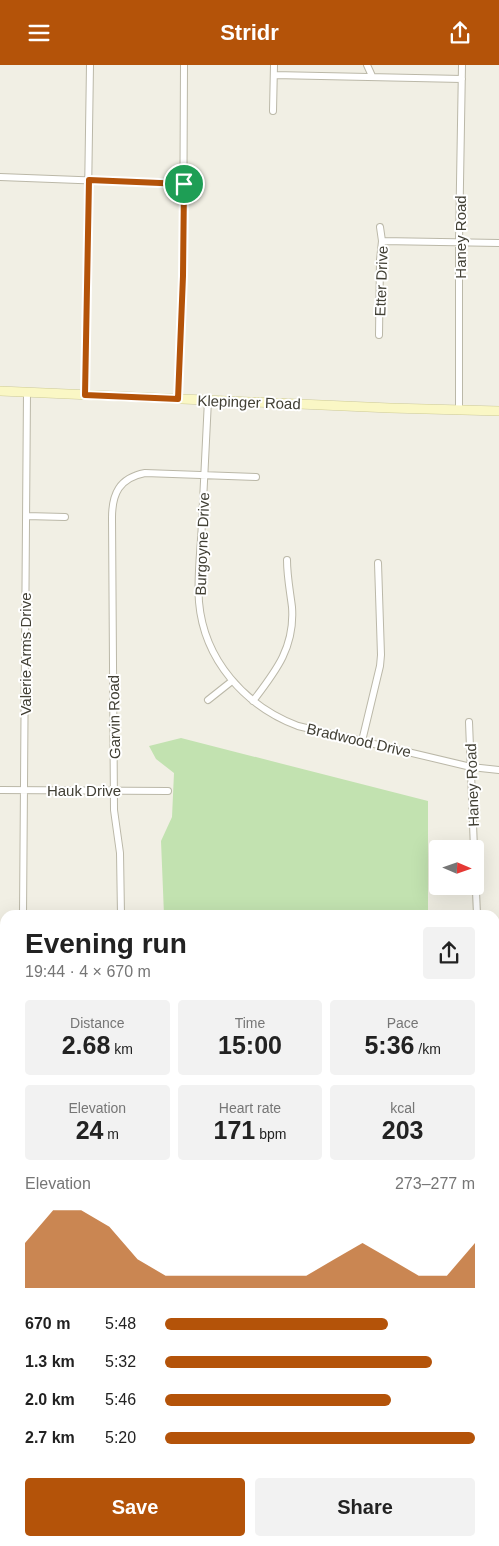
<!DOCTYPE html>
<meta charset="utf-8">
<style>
:root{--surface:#fff;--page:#f2f2f2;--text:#222;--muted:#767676;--accent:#b45309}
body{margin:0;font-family:Arial,sans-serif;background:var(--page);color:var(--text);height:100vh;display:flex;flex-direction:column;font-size:19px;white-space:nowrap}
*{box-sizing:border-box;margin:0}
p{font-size:16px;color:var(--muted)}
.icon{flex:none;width:28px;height:28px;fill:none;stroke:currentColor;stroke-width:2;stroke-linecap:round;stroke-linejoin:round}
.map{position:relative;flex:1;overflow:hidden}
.drawer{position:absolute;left:0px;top:845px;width:500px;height:636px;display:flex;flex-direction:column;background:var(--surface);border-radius:15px 15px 0 0;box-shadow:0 5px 20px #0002}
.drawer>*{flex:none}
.needle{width:32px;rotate:92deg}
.fabs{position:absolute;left:429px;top:775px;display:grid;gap:10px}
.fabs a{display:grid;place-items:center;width:55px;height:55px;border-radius:5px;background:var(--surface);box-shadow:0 5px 20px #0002;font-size:25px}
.pin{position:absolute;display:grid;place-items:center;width:42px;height:42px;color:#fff;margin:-21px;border:2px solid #fff;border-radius:50%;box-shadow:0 1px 5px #0007}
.round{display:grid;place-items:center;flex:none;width:52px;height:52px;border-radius:5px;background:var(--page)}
.headline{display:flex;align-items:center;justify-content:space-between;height:85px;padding:0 25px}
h1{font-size:28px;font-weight:600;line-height:38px}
.stats{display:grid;grid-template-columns:repeat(3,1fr);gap:8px;height:85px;padding:5px 25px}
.stats div{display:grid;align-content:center;border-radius:5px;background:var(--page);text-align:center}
.stats b{font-size:25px;font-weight:600}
.stats small{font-size:14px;font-weight:400}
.stats p{font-size:14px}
.chart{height:140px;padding:10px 25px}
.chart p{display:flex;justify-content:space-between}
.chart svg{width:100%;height:90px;margin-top:5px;fill:var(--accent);opacity:.7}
.cta{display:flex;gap:10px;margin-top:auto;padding:10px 25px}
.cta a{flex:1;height:58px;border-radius:5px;background:var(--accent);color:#fff;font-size:20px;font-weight:600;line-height:58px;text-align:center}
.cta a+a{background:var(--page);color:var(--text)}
ul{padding:0 25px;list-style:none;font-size:16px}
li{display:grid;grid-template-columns:80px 60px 1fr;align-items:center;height:38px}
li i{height:12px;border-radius:6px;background:var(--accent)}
header{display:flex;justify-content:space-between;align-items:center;height:65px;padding:0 25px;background:var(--accent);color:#fff;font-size:22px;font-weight:600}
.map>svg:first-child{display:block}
.green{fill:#c2e2b0}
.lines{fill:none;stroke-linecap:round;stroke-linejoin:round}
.street-casing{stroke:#bbb8a8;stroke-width:8}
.secondary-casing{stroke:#cdca97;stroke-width:10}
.street{stroke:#fff;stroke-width:6}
.secondary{stroke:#faf7c5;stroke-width:9}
.route-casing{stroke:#fff;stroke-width:10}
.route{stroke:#b45309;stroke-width:6}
.labels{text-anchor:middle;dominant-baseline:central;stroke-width:4;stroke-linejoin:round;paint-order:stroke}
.street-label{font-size:15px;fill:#424035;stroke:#fff}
</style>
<header><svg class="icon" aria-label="menu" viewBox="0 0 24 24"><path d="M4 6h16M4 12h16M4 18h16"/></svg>Stridr<svg class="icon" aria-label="share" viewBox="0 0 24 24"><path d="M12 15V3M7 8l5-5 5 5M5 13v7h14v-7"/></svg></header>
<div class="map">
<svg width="499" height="1481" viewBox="0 0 499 1481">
<rect width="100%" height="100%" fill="#f1efe4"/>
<path class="green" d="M 181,673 L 428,736 L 428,850 L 164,850 L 161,776 L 172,752 L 174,708 L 156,694 L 149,681 Z"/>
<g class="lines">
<defs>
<path id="street" d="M 367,0 L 372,11
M 274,10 L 462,14
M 273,46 L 274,0
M 0,112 L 183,119
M 382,176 L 499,178
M 379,270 L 380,195 L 382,176 L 380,162
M 85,330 L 90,0
M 178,334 L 183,211 L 184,0
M 208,335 C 206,376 204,416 202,457 C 201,483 197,511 199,537 C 204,595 245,641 298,661 L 471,702 L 499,705
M 459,345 L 459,177 L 462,0
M 26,451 L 65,452
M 208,635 L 232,616
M 253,636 C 276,606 295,582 292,542 C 290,526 287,511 287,495
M 469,657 L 474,784
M 362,676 L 380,601 L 381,590 L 378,498
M 0,725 L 168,726
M 434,782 L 445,784
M 475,802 L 477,850
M 23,850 L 27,327
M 121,850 L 120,788 L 114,745 L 112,453 C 112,429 119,413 145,408 L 256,412
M 0,1267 L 5,1268
M 495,1272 L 499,1274
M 0,1383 L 5,1384
M 104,1481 L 106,1476
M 364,1481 L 365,1476"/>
<path id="secondary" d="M 0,326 L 390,343 L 499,346
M 0,1086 L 5,1086
M 495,1113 L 499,1113"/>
</defs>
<use href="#street" class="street-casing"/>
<use href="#secondary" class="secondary-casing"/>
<use href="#street" class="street"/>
<use href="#secondary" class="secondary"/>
</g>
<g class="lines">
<defs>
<path id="route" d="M 89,115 L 184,119 L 183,211 L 178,334 L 85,330 Z"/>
</defs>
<use href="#route" class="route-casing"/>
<use href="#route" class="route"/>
</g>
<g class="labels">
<g class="street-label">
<text transform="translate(460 172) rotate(-90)">Haney Road</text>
<text transform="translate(381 216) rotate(-88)">Etter Drive</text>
<text transform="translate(249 337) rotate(2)">Klepinger Road</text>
<text transform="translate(202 479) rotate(-88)">Burgoyne Drive</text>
<text transform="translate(25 589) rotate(-90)">Valerie Arms Drive</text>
<text transform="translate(114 652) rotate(-91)">Garvin Road</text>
<text transform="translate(359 675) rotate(13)">Bradwood Drive</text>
<text transform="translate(472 720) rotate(-92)">Haney Road</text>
<text x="84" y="725">Hauk Drive</text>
</g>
</g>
</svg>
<div class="fabs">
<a><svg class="needle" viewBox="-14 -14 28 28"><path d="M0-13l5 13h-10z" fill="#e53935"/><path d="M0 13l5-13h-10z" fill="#767676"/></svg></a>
</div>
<div class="pin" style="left:184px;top:119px;background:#1e9e55"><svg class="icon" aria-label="arrive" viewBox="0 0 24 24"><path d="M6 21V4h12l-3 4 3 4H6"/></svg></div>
<section class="drawer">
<div class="headline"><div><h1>Evening run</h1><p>19:44 · 4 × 670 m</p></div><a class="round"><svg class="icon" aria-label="share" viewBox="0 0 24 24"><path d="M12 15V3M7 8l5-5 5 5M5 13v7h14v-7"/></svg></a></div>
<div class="stats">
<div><p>Distance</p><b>2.68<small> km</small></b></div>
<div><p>Time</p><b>15:00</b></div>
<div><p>Pace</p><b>5:36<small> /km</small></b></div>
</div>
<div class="stats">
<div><p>Elevation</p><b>24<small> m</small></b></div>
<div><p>Heart rate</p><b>171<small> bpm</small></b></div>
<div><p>kcal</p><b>203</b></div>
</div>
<div class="chart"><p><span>Elevation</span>273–277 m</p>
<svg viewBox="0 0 160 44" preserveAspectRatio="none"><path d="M0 44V22L10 6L20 6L30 14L40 30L50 38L60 38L70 38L80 38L90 38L100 38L110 30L120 22L130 30L140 38L150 38L160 22V44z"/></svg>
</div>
<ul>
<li><b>670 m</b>5:48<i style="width:72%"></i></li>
<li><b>1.3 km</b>5:32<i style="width:86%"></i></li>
<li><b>2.0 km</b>5:46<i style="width:73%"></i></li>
<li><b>2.7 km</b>5:20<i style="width:100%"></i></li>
</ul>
<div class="cta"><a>Save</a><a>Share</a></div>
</section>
</div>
